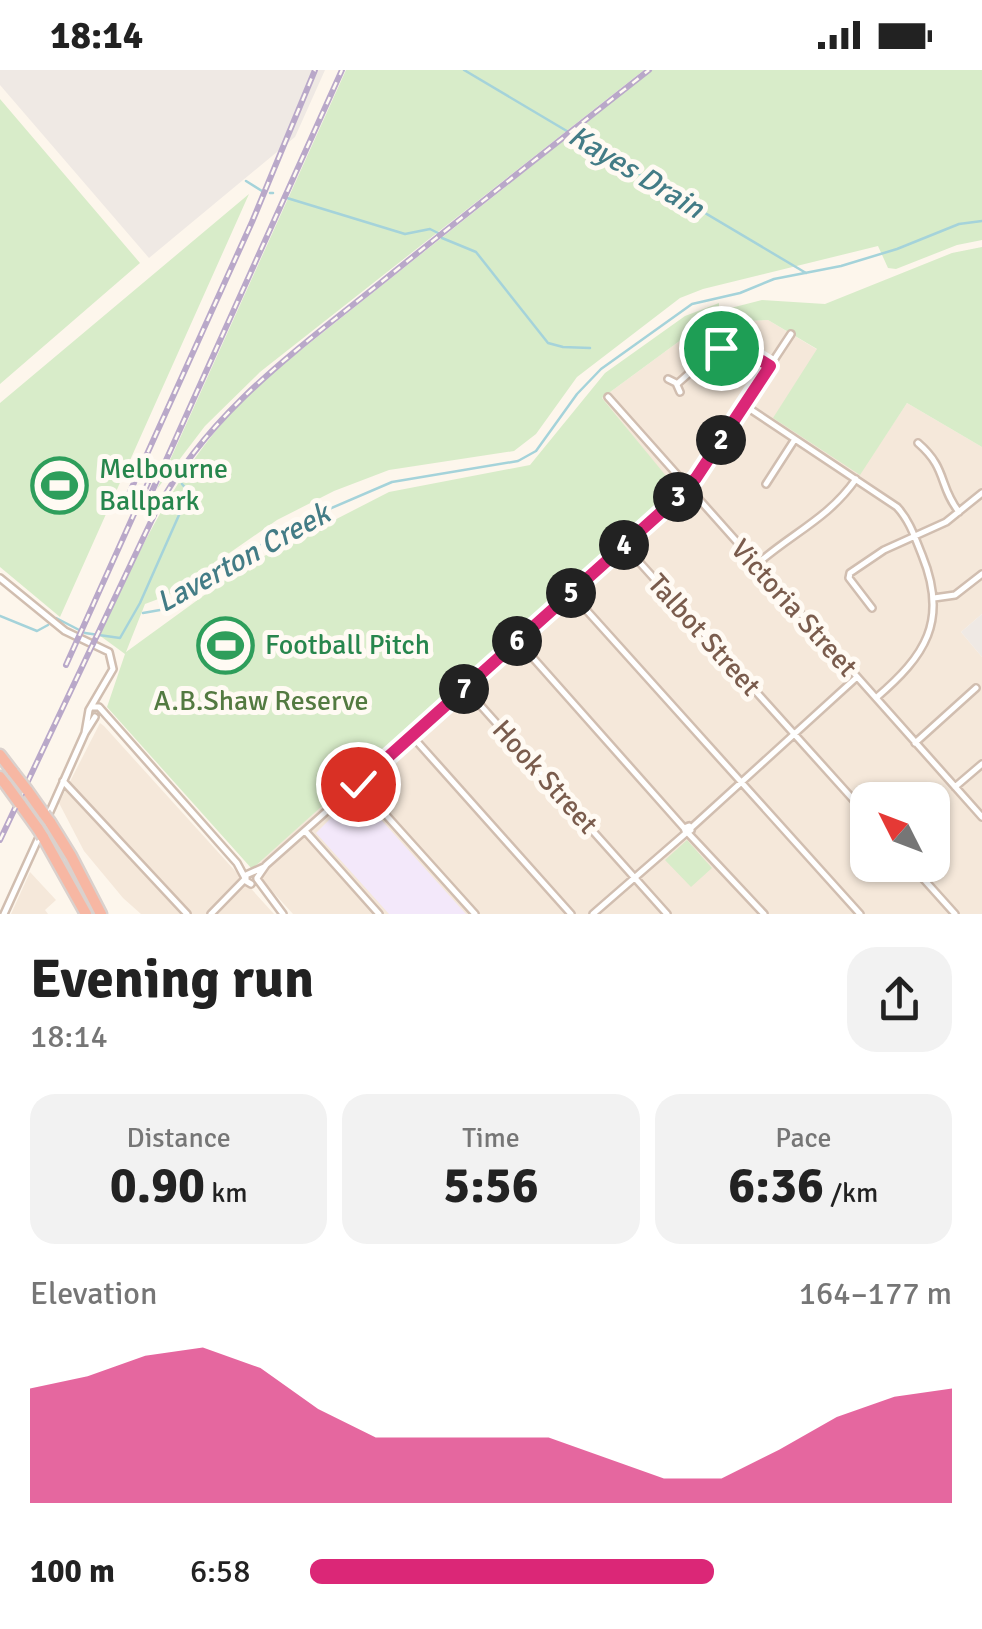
<!DOCTYPE html>
<meta charset="utf-8">
<style>
:root{--surface:#fff;--page:#f2f2f2;--text:#222;--muted:#767676;--accent:#db2777}
body{margin:0;font-family:Signika,sans-serif;background:var(--page);color:var(--text);height:100vh;display:flex;flex-direction:column;font-size:38px;white-space:nowrap}
*{box-sizing:border-box;margin:0}
p{font-size:32px;color:var(--muted)}
.icon{flex:none;width:55px;height:55px;fill:none;stroke:currentColor;stroke-width:2;stroke-linecap:round;stroke-linejoin:round}
.map{position:relative;height:844px;overflow:hidden}
.drawer{display:flex;flex-direction:column;background:var(--surface);flex:1}
.drawer>*{flex:none}
.needle{width:65px;rotate:312deg}
.buttons{position:absolute;left:850px;top:712px;display:grid;gap:20px}
.buttons a{display:grid;place-items:center;width:100px;height:100px;border-radius:20px;background:var(--surface);box-shadow:0 2px 8px #0004;font-size:50px}
.pin{position:absolute;display:grid;place-items:center;width:85px;height:85px;color:#fff;margin:-42px;border:5px solid #fff;border-radius:50%;box-shadow:0 2px 10px #0007}
.km{position:absolute;width:50px;height:50px;margin:-25px;border-radius:50%;background:#222;color:#fff;font-size:28px;line-height:50px;text-align:center}
.round{display:grid;place-items:center;flex:none;width:105px;height:105px;border-radius:30px;background:var(--page)}
.head{display:flex;align-items:center;justify-content:space-between;height:170px;padding:0 30px}
h1{font-size:55px;font-weight:800;line-height:75px}
.metrics{display:grid;grid-template-columns:repeat(3,1fr);gap:15px;height:170px;padding:10px 30px}
.metrics div{display:grid;align-content:center;border-radius:25px;background:var(--page);text-align:center}
.metrics b{font-size:50px;font-weight:800}
.metrics small{font-size:28px;font-weight:400}
.metrics p{font-size:28px}
.chart{height:280px;padding:20px 30px}
.chart p{display:flex;justify-content:space-between}
.chart svg{width:100%;height:180px;margin-top:10px;fill:var(--accent);opacity:.7}
ul{padding:0 30px;list-style:none;font-size:32px}
li{display:grid;grid-template-columns:160px 120px 1fr;align-items:center;height:75px}
li i{height:25px;border-radius:12px;background:var(--accent)}
.status{display:flex;justify-content:space-between;align-items:center;height:70px;padding:0 50px;background:var(--surface);direction:ltr}
.status svg{height:28px;fill:currentColor}
.map>svg:first-child{display:block}
.residential{fill:#f5e8da;fill-rule:evenodd}
.industrial{fill:#efe9e4}
.education{fill:#f3e8fa}
.green{fill:#d8ecc9}
.lines{fill:none;stroke-linecap:round;stroke-linejoin:round}
.stream{stroke:#a5d3da;stroke-width:2.5}
.minor-casing{stroke:#d1beb0;stroke-width:10}
.highway-casing{stroke:#dad1cd;stroke-width:15}
.minor{stroke:#fff;stroke-width:5}
.highway{stroke:#f7b7a3;stroke-width:10}
.rail-casing{stroke:#b9a8c9;stroke-width:6}
.rail{stroke:#fffaf3;stroke-width:2.5;stroke-dasharray:8;stroke-linecap:butt}
.highway-bridge-casing{stroke:#dad1cd;stroke-width:15;stroke-linecap:butt}
.highway-bridge{stroke:#f7b7a3;stroke-width:10}
.route-casing{stroke:#fff;stroke-width:20}
.route{stroke:#db2777;stroke-width:12}
.labels{text-anchor:middle;dominant-baseline:central;stroke-width:10;stroke-linejoin:round;paint-order:stroke}
.leisure-label{font-size:28px;fill:#27864d;stroke:#fffaf3;text-anchor:start}
.street-label{font-size:28px;fill:#7a5c4d;stroke:#fffaf3}
.park-label{font-size:28px;fill:#537a41;stroke:#fffaf3}
.water-label{font-size:30px;font-style:italic;fill:#437c86;stroke:#fffaf3}
</style>
<div class="status"><b>18:14</b><svg viewBox="0 0 49 12"><path d="M0 12V9h3v3zM5 12V6h3v6zM10 12V3h3v9zM15 12V0h3v12zM26 1h20v11H26zM47 4h2v5h-2z"/></svg></div>
<div class="map">
<svg width="982" height="844" viewBox="0 0 982 844">
<rect width="100%" height="100%" fill="#fdf6ec"/>
<path class="residential" d="M 768,250 L 818,280 L 859,405 L 907,333 L 982,377 L 982,544 L 961,562 L 982,587 L 982,844 L 293,844 L 252,799 L 675,418 L 602,328 L 704,253 ZM 868,730 L 932,730 L 932,795 L 868,795 Z
M 100,653 L 104,656 L 274,844 L 141,844 L 123,828 L 84,781 L 59,733 Z
M 30,802 L 56,830 L 45,840 L 48,844 L 11,844 Z"/>
<path class="industrial" d="M 0,0 L 325,0 L 295,67 L 149,188 L 0,15 Z
M 982,544 L 982,587 L 961,562 Z"/>
<path class="education" d="M 355,724 L 358,724 L 466,844 L 389,844 L 316,763 Z"/>
<path class="green" d="M 346,0 L 644,0 L 260,302 L 205,356 L 157,419 Z
M 652,0 L 982,0 L 982,170 L 957,175 L 896,199 L 888,198 L 878,176 L 703,219 L 680,228 L 577,307 L 536,364 L 514,381 L 389,400 L 334,421 L 277,450 L 169,525 L 145,534 L 126,582 L 243,497 L 389,422 L 530,395 L 605,303 L 685,246 L 719,233 L 719,241 L 762,230 L 825,234 L 952,183 L 982,177 L 982,377 L 907,333 L 860,405 L 773,348 L 817,279 L 768,250 L 704,253 L 602,328 L 676,418 L 252,799 L 107,637 L 125,584 L 99,565 C 145,469 183,385 262,311 Z
M 0,29 L 140,193 L 0,314 Z
M 249,124 L 60,547 L 0,497 L 0,333 Z
M 687,770 L 712,798 L 691,817 L 665,790 Z"/>
<g class="lines">
<path class="stream" d="M 464,0 L 806,203
M 246,111 L 262,121
M 270,123 L 273,123
M 287,128 L 405,164 L 430,159 L 438,163
M 442,168 L 476,182 L 548,273 L 563,277 L 590,278
M 143,543 L 160,540 L 292,455 L 392,412 L 518,391 L 536,381 L 577,324 L 601,299 L 692,234 L 740,223 L 774,209 L 841,196 L 897,179 L 959,154 L 982,151
M 0,546 L 37,561 L 48,555
M 56,548 L 85,563 L 120,568 L 140,533 L 183,436 L 188,421 L 182,414"/>
<defs>
<path id="minor" d="M 668,309 L 676,313 L 680,322
M 677,314 C 718,279 719,263 770,296
M 608,327 L 982,747
M 744,335 L 897,437 C 910,451 915,468 922,485 C 949,551 925,586 876,628
M 918,373 C 948,399 938,415 959,442
M 766,414 L 795,369
M 624,475 L 868,746
M 756,495 C 792,463 828,449 856,409
M 0,508 L 65,561 L 109,582 L 113,599 L 89,640 L 85,663
M 571,523 L 860,844
M 934,528 L 955,525 L 982,504
M 872,538 L 849,508 L 850,503 L 884,480 L 946,452 L 982,423
M 518,571 L 684,758
M 465,618 L 667,844
M 92,637 L 99,637 L 237,793 L 245,808
M 412,666 L 571,844
M 915,673 L 976,618
M 63,711 L 187,844
M 358,714 L 475,844
M 955,717 L 982,694
M 48,746 L 85,663 L 95,647
M 689,756 L 691,760 L 686,763 L 684,758 Z
M 691,758 L 857,607
M 306,762 L 379,844
M 688,763 L 764,844
M 911,795 L 955,844
M 257,808 L 266,795 L 688,420 L 791,264
M 257,809 L 283,844
M 251,814 L 246,811 L 246,805 L 264,797
M 4,844 L 40,765
M 211,844 L 245,809
M 593,844 L 686,763"/>
<path id="highway" d="M 0,685 L 13,702
M 0,707 L 7,716
M 27,720 L 44,744
M 20,734 L 38,759
M 50,752 L 71,786 L 101,844
M 43,767 L 86,844"/>
</defs>
<use href="#minor" class="minor-casing"/>
<use href="#highway" class="highway-casing"/>
<use href="#minor" class="minor"/>
<use href="#highway" class="highway"/>
<defs>
<path id="rail" d="M 128,426 L 252,152 L 315,0
M 149,428 L 342,0
M 66,595 L 148,413
M 0,770 L 156,441 C 208,343 294,282 379,214 C 468,142 559,71 649,0"/>
</defs>
<use href="#rail" class="rail-casing"/>
<use href="#rail" class="rail"/>
<defs>
<path id="highway-bridge" d="M 13,702 L 27,720
M 7,716 L 20,734
M 44,744 L 50,752
M 38,759 L 43,767"/>
</defs>
<use href="#highway-bridge" class="highway-bridge-casing"/>
<use href="#highway-bridge" class="highway-bridge"/>
</g>
<g class="lines">
<defs>
<path id="route" d="M 358,714 L 677,428 L 696,408 L 770,296 L 738,276 L 721,278"/>
</defs>
<use href="#route" class="route-casing"/>
<use href="#route" class="route"/>
</g>
<defs>
<symbol id="stadium-ring" viewBox="-11 -11 22 22"><circle r="9.5" fill="#fffaf3" stroke="#2e9e5b" stroke-width="1.5"/><path d="M0-5a6.5 5 0 1 0 0 10a6.5 5 0 1 0 0-10ZM-3.5-1.8h7v3.6h-7Z" fill="#2e9e5b"/></symbol>
</defs>
<g fill-rule="evenodd">
<use href="#stadium-ring" x="28" y="384" width="63" height="63"/>
<use href="#stadium-ring" x="194" y="544" width="63" height="63"/>
</g>
<g class="labels">
<g class="leisure-label">
<text x="99" y="399">Melbourne<tspan x="99" dy="32">Ballpark</tspan></text>
<text x="265" y="575">Football Pitch</text>
</g>
<g class="street-label">
<text transform="translate(794 538) rotate(48)">Victoria Street</text>
<text transform="translate(704 565) rotate(48)">Talbot Street</text>
<text transform="translate(545 707) rotate(48)">Hook Street</text>
</g>
<g class="park-label">
<text x="261" y="631">A.B.Shaw Reserve</text>
</g>
<g class="water-label">
<text transform="translate(636 102) rotate(31)">Kayes Drain</text>
<text transform="translate(243 488) rotate(-29)">Laverton Creek</text>
</g>
</g>
</svg>
<div class="buttons">
<a><svg class="needle" viewBox="-14 -14 28 28"><path d="M0-13l5 13h-10z" fill="#e53935"/><path d="M0 13l5-13h-10z" fill="#767676"/></svg></a>
</div>
<div class="pin" style="left:721px;top:278px;background:#1e9e55"><svg class="icon" aria-label="arrive" viewBox="0 0 24 24"><path d="M6 21V4h12l-3 4 3 4H6"/></svg></div>
<div class="pin" style="left:358px;top:714px;background:#d93025"><svg class="icon" aria-label="check" viewBox="0 0 24 24"><path d="M5 12l5 5 9-10"/></svg></div>
<b class="km" style="left:721px;top:370px">2</b>
<b class="km" style="left:678px;top:427px">3</b>
<b class="km" style="left:624px;top:475px">4</b>
<b class="km" style="left:571px;top:523px">5</b>
<b class="km" style="left:517px;top:571px">6</b>
<b class="km" style="left:464px;top:619px">7</b>
</div>
<section class="drawer">
<div class="head"><div><h1>Evening run</h1><p>18:14</p></div><a class="round"><svg class="icon" aria-label="share" viewBox="0 0 24 24"><path d="M12 15V3M7 8l5-5 5 5M5 13v7h14v-7"/></svg></a></div>
<div class="metrics">
<div><p>Distance</p><b>0.90<small> km</small></b></div>
<div><p>Time</p><b>5:56</b></div>
<div><p>Pace</p><b>6:36<small> /km</small></b></div>
</div>
<div class="chart"><p><span>Elevation</span>164–177 m</p>
<svg viewBox="0 0 160 44" preserveAspectRatio="none"><path d="M0 44V16L10 13L20 8L30 6L40 11L50 21L60 28L70 28L80 28L90 28L100 33L110 38L120 38L130 31L140 23L150 18L160 16V44z"/></svg>
</div>
<ul>
<li><b>100 m</b>6:58<i style="width:63%"></i></li>
</ul>
</section>
